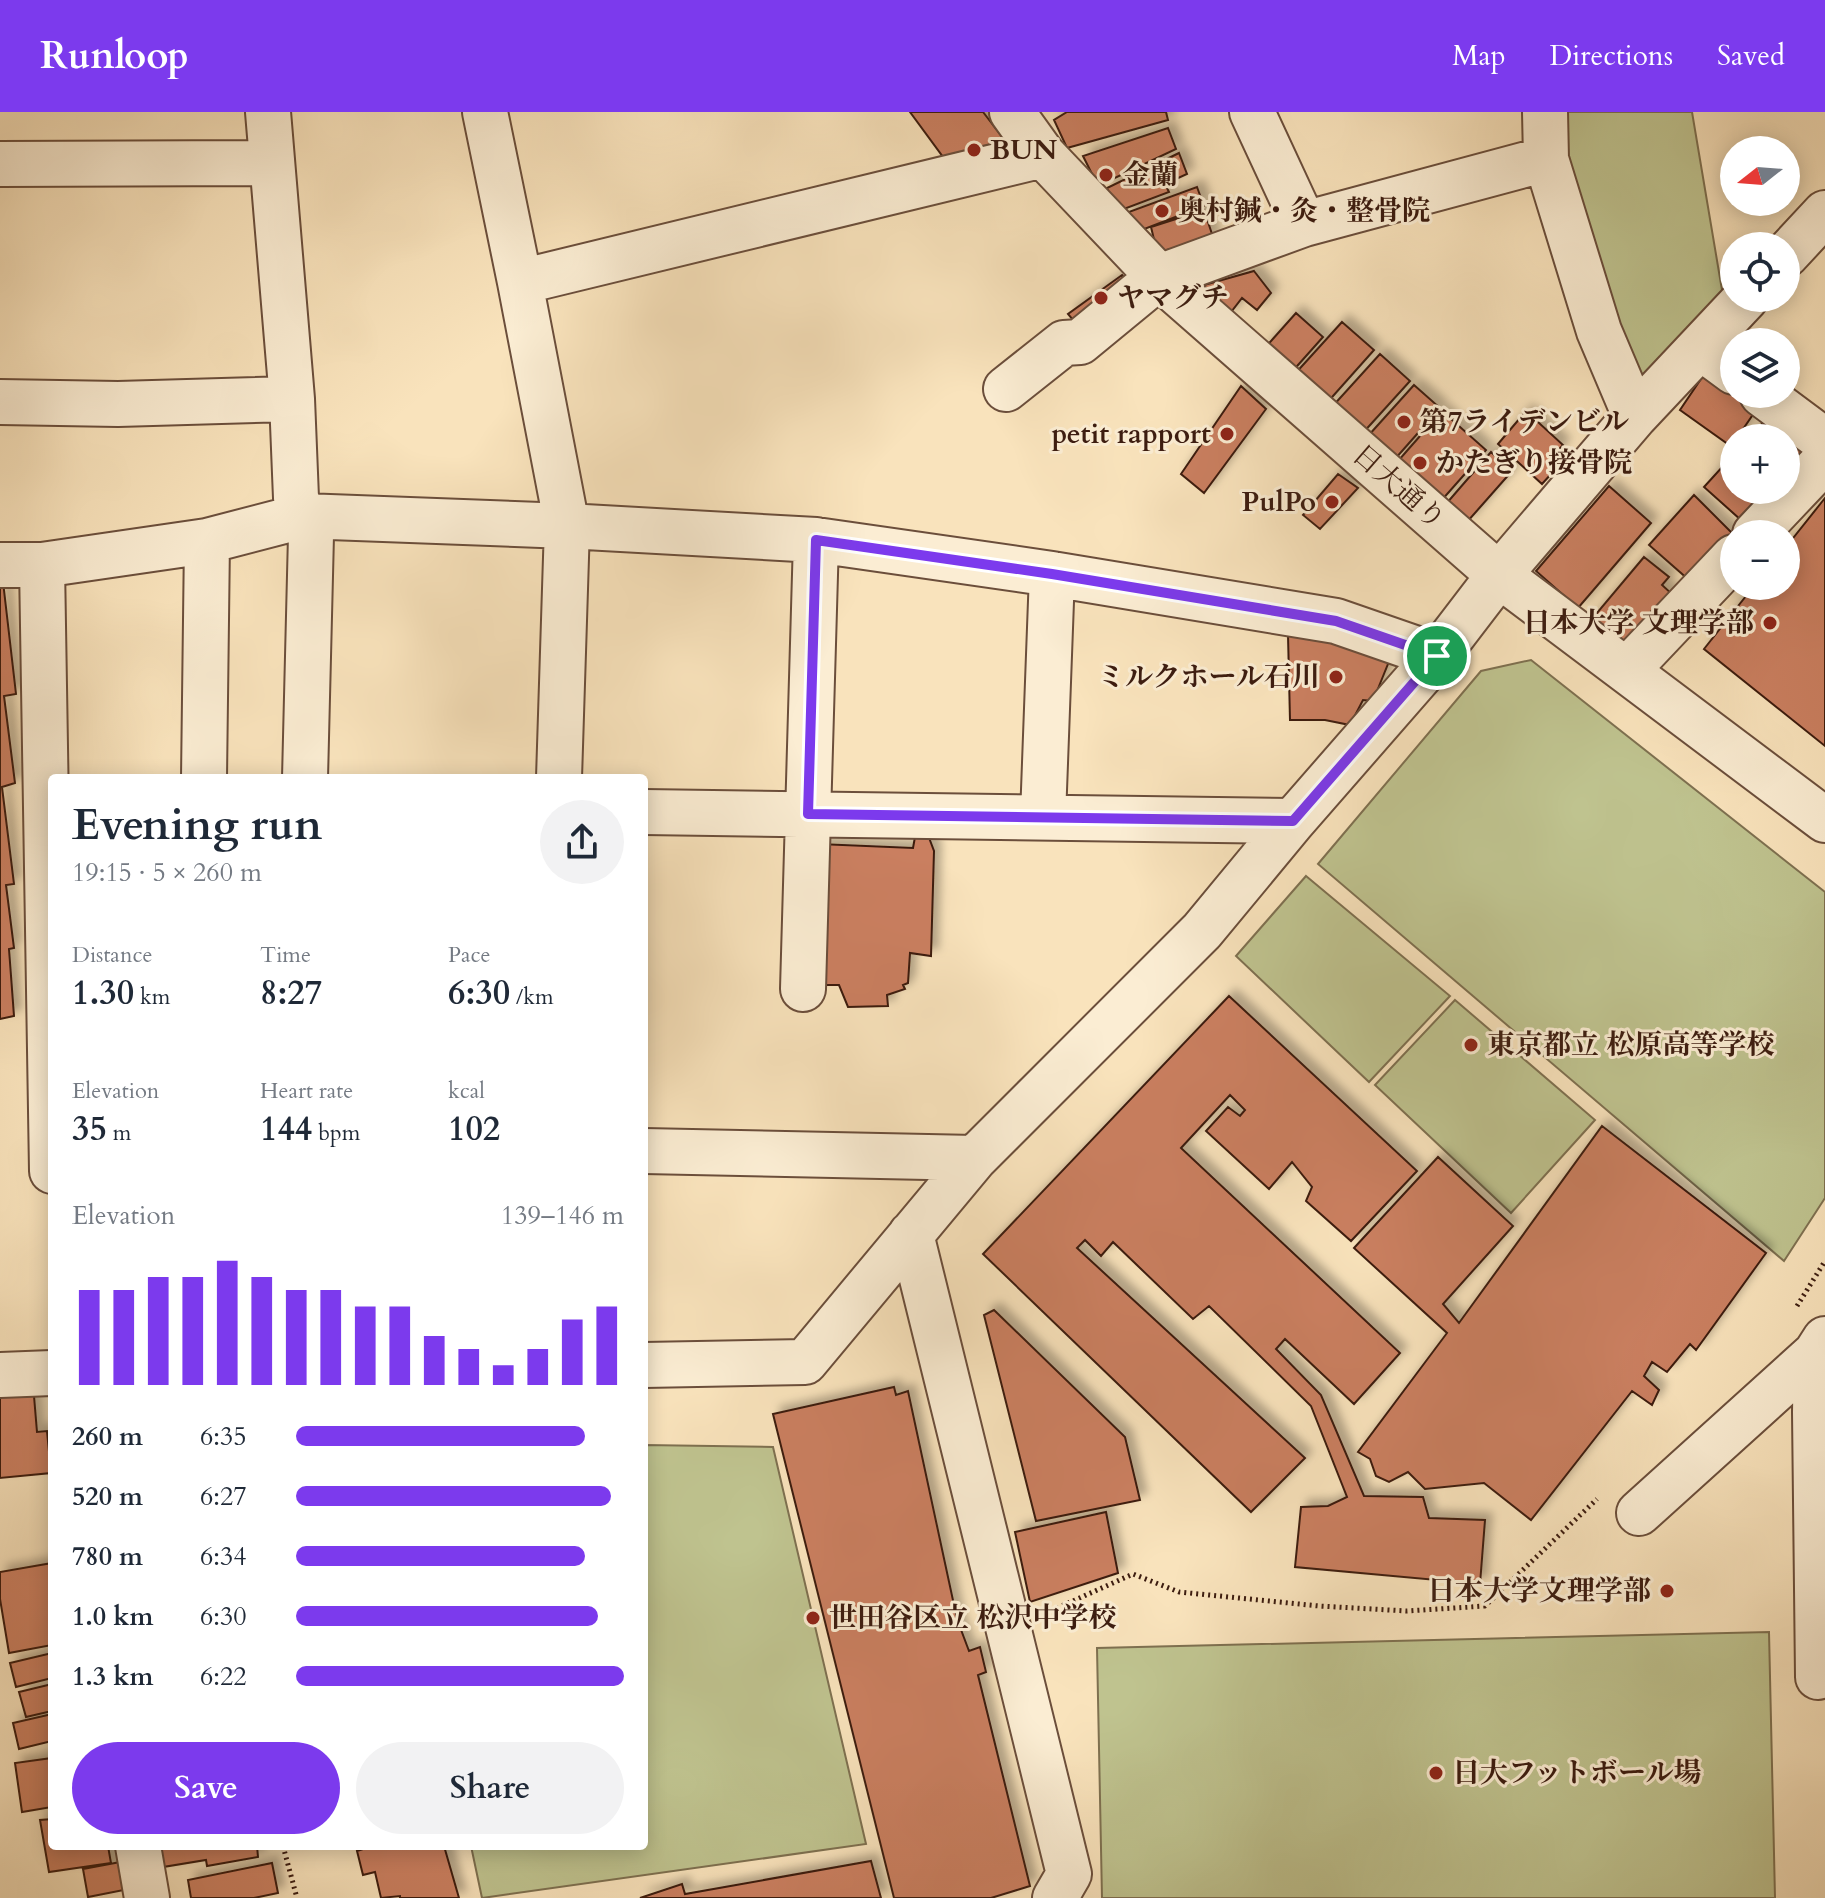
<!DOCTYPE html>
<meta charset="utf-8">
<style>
:root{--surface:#fff;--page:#f2f2f3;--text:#1f2937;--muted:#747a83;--accent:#7c3aed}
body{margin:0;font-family:Cardo,"Noto Serif JP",serif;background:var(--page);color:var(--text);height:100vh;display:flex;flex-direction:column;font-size:30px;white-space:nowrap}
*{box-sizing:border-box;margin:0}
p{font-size:26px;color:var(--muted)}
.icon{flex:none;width:44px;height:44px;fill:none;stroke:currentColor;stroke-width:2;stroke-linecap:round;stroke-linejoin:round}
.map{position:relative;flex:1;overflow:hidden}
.drawer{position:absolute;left:48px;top:662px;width:600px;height:1076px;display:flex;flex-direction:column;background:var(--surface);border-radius:8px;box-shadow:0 4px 20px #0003}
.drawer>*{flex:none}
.needle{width:52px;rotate:253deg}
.tools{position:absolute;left:1720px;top:24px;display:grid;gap:16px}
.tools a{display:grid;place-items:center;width:80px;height:80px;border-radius:50%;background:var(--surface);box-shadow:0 4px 20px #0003;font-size:40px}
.pin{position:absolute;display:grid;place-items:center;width:68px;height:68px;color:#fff;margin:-34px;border:4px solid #fff;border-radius:50%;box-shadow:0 2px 8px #0007}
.round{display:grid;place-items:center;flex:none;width:84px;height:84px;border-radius:42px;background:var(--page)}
.summary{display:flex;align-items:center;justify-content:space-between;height:136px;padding:0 24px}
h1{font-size:44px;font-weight:700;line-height:60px}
.metrics{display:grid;grid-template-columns:repeat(3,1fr);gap:12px;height:136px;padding:8px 24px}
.metrics div{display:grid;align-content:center}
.metrics b{font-size:34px;font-weight:700}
.metrics small{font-size:22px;font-weight:400}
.metrics p{font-size:22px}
.chart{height:224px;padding:16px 24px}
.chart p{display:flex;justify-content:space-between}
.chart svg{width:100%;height:144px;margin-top:8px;stroke:var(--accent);stroke-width:6}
.button{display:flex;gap:16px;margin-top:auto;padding:16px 24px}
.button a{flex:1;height:92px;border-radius:48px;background:var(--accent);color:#fff;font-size:32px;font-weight:700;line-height:92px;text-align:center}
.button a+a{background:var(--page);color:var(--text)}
ul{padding:0 24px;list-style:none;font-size:26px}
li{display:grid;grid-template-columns:128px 96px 1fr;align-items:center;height:60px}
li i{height:20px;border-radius:10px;background:var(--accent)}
header{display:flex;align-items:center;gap:48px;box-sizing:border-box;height:112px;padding:0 40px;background:var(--accent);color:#fff}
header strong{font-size:38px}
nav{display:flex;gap:44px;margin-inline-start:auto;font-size:28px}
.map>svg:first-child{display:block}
.green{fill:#bfc38f;stroke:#7e7050;stroke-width:2}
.building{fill:#ca7f60;stroke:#3c1c10;stroke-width:2;filter:url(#shadow)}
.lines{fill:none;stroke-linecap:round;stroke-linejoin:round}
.minor-casing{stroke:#6b4e3b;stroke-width:48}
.path{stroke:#3c1c10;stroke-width:5;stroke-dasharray:2 4;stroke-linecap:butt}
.minor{stroke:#fbedd3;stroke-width:44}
.route-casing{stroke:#fff;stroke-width:16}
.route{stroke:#7c3aed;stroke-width:10}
.poi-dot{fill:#8f2418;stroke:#fbedd3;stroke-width:3}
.labels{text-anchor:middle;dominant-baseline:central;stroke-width:6;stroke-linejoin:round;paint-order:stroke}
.poi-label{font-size:28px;font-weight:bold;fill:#3c1c10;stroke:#fbedd3;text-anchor:start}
.street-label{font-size:28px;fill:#3c1c10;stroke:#fbedd3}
</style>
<header>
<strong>Runloop</strong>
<nav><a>Map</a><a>Directions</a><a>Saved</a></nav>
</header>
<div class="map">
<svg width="1825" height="1786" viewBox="0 0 1825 1786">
<defs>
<filter id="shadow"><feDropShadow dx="7" dy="-7" stdDeviation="4" flood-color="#0004"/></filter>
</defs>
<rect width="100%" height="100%" fill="#f9e3bc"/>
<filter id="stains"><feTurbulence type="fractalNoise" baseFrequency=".0025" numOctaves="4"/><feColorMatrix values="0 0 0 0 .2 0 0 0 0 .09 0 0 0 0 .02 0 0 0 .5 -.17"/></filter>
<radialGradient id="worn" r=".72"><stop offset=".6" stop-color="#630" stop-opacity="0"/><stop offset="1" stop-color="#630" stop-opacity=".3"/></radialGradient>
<path class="green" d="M 1563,0 L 1692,0 L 1724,190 L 1637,274 L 1564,53 Z
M 1531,548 L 1825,780 L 1825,1086 L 1784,1149 L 1318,752 L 1481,559 Z
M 1306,764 L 1450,884 L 1369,970 L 1236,844 Z
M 1455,888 L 1595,1008 L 1511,1101 L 1375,973 Z
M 644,1333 L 773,1335 L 866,1732 L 482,1786 L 471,1734 L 644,1734 Z
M 1769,1520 L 1775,1786 L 1102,1786 L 1097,1536 Z"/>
<path class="building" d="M 910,0 L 983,0 L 1003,26 L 1001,40 L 949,53 Z
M 1067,0 L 1166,0 L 1168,8 L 1067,36 L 1054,8 Z
M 1168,16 L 1176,37 L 1098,74 L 1083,44 Z
M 1179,41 L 1187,62 L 1165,72 L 1169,80 L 1116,100 L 1107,76 Z
M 1197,75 L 1204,94 L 1134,121 L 1126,101 Z
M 1204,98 L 1214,128 L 1157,140 L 1151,115 Z
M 1254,159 L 1271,181 L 1257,198 L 1242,186 L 1228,204 L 1197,175 Z
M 1122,163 L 1131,174 L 1077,213 L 1068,202 Z
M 1296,201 L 1323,225 L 1290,262 L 1263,238 Z
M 1342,210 L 1374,238 L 1325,293 L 1293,264 Z
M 1380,242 L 1410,269 L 1361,323 L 1331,296 Z
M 1705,261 L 1734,280 L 1734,282 L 1738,282 L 1758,295 L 1737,326 L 1734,326 L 1732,335 L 1680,298 Z
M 1414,273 L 1440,296 L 1395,347 L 1368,324 Z
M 1241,274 L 1266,297 L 1204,381 L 1181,362 Z
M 1442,299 L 1486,338 L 1441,389 L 1398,349 Z
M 1526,299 L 1563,333 L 1553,344 L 1561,351 L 1542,372 L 1498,332 Z
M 1769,304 L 1805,341 L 1786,361 L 1786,326 L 1749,326 Z
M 1491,340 L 1512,359 L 1467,410 L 1446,392 Z
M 1734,342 L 1734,378 L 1770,378 L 1741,408 L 1704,375 Z
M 1338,362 L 1358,376 L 1320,417 L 1303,403 Z
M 1609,374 L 1651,411 L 1578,496 L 1536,459 Z
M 1694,383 L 1732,421 L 1689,468 L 1649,433 Z
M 1825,386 L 1825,634 L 1704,537 L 1754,474 L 1786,474 L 1786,435 Z
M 1644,445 L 1669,465 L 1662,473 L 1673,483 L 1628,538 L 1591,508 Z
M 0,461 L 2,461 L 16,582 L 4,584 L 15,671 L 2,675 L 14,772 L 6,773 L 14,836 L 9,837 L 14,904 L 0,907 Z
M 1288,523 L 1392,542 L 1373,589 L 1363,588 L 1350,613 L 1325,608 L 1290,608 Z
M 928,723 L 934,739 L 931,844 L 910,841 L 908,871 L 903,873 L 905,877 L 887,883 L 888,894 L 848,895 L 839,873 L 813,873 L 819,732 L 913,736 L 915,725 Z
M 1229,884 L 1417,1059 L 1351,1129 L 1306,1089 L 1312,1075 L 1292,1050 L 1269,1077 L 1206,1019 L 1228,995 L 1240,1004 L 1245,998 L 1230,983 L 1181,1036 L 1400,1241 L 1354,1292 L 1285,1227 L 1276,1237 L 1321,1283 L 1364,1384 L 1423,1385 L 1429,1406 L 1485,1408 L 1480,1472 L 1295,1455 L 1301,1395 L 1328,1394 L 1347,1385 L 1311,1294 L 1209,1194 L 1193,1207 L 1113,1130 L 1101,1144 L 1085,1128 L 1077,1136 L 1305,1346 L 1251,1400 L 983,1142 Z
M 1602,1014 L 1766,1141 L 1696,1238 L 1690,1232 L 1667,1260 L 1652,1250 L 1644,1264 L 1659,1278 L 1652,1293 L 1632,1279 L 1531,1408 L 1484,1371 L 1425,1377 L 1408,1360 L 1389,1370 L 1376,1364 L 1370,1347 L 1358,1340 L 1447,1221 L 1354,1136 L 1438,1045 L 1513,1114 L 1443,1192 L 1459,1211 Z
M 994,1198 L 1125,1325 L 1140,1388 L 1036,1409 L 984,1203 Z
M 33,1272 L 37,1320 L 47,1319 L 51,1361 L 0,1366 L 0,1274 Z
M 894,1275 L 896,1283 L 908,1279 L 957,1507 L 969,1539 L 980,1535 L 986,1560 L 978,1563 L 1030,1774 L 991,1786 L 894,1786 L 773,1302 Z
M 1106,1400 L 1118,1461 L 1030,1490 L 1015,1420 Z
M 52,1451 L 52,1533 L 9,1541 L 0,1487 L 0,1460 Z
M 52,1541 L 52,1566 L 16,1575 L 10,1551 Z
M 52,1572 L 52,1599 L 26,1605 L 19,1580 Z
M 52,1602 L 52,1629 L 19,1637 L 13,1611 Z
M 52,1646 L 52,1695 L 22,1700 L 15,1651 Z
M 52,1707 L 52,1734 L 108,1734 L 111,1751 L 49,1760 L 40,1708 Z
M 159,1734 L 257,1734 L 258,1745 L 207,1754 L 206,1748 L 163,1755 Z
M 372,1734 L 444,1734 L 459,1786 L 400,1786 L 400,1784 L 381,1786 L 375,1760 L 363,1763 L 357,1739 Z
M 131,1748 L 134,1776 L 88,1785 L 83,1757 Z
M 871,1749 L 881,1786 L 640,1786 L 682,1772 L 685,1782 Z
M 272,1751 L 278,1781 L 254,1786 L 191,1786 L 188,1768 Z"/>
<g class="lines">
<defs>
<path id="minor" d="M 268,0 L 292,287 L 296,386 L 311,423 L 305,666
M 485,0 L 520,170 L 567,414 L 559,666
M 1012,0 L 1043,43 L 1159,165 L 1499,463 L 1825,708
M 1252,0 L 1304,112
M 1545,0 L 1546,47 L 1599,219 L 1635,304
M 0,52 L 271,51
M 1786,143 L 1825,101
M 520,170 L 1043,43
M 1700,235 L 1734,260
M 1006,277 L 1064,231 L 1080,230 L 1159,165 L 1304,112 L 1546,47
M 1762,282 L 1825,329
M 0,290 L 118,292 L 292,287
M 1755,422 L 1825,348
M 0,453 L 42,453 L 207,429 L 303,404 L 567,414 L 816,428 L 1052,462 L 1336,509 L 1437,544
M 42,453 L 52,1059
M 1627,558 L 1734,445
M 204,666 L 207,429
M 644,700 L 1293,709
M 1043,705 L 1052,462
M 803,877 L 816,428
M 644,1039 L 975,1046
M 911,1122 L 1069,1762 L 1055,1786
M 1816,1241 L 1815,1300 L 1818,1565
M 644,1253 L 805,1250 L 975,1046 L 1202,819 L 1293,709 L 1437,544 L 1499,463 L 1635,304 L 1746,186
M 0,1263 L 52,1261
M 1639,1401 L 1816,1241 L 1825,1227
M 138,1734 L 147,1786"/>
</defs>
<use href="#minor" class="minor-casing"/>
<path class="path" d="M 1797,1194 L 1825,1149
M 1046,1501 L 1133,1462 L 1179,1480 L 1319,1494 L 1407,1499 L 1485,1494 L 1597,1387
M 283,1734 L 297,1786"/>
<use href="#minor" class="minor"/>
</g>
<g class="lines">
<defs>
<path id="route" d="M 816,428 L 1052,462 L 1336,509 L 1437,544 L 1293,709 L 808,702 Z"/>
</defs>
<use href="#route" class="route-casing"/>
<use href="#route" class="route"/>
</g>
<g class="poi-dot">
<circle cx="974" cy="38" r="8"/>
<circle cx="1106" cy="63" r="8"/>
<circle cx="1162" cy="99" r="8"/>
<circle cx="1101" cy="186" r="8"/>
<circle cx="1404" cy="310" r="8"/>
<circle cx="1227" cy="322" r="8"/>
<circle cx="1420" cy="351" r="8"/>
<circle cx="1332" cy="390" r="8"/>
<circle cx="1770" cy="511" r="8"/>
<circle cx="1336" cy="565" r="8"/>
<circle cx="1471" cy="933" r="8"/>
<circle cx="1667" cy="1479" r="8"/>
<circle cx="813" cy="1506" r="8"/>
<circle cx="1436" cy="1661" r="8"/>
</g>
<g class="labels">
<g class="poi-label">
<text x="990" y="38">BUN</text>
<text x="1122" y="63">金蘭</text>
<text x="1178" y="99">奥村鍼・灸・整骨院</text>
<text x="1117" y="186">ヤマグチ</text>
<text x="1420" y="310">第7ライデンビル</text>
<text x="1211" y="322" text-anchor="end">petit rapport</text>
<text x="1436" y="351">かたぎり接骨院</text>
<text x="1316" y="390" text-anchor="end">PulPo</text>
<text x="1754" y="511" text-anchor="end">日本大学 文理学部</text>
<text x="1320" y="565" text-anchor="end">ミルクホール石川</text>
<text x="1487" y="933">東京都立 松原高等学校</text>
<text x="1651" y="1479" text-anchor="end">日本大学文理学部</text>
<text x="829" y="1506">世田谷区立 松沢中学校</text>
<text x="1452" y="1661">日大フットボール場</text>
</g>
<g class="street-label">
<text transform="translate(1399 375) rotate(41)">日大通り</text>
</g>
</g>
<rect width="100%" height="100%" filter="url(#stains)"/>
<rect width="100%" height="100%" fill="url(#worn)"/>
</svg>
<div class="tools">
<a><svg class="needle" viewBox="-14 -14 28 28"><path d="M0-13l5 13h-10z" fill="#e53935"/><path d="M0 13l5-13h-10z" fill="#747a83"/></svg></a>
<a><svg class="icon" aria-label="locate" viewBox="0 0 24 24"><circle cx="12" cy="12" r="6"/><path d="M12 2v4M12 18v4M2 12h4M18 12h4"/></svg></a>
<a><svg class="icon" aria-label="layers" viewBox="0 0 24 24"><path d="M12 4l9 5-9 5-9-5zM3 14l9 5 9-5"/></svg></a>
<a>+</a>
<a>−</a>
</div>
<div class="pin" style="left:1437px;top:544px;background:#1e9e55"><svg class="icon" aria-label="arrive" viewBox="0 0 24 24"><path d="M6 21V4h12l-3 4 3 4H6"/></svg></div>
<section class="drawer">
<div class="summary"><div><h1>Evening run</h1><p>19:15 · 5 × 260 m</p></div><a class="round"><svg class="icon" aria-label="share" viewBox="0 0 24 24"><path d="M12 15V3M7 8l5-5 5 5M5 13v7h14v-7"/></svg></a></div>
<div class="metrics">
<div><p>Distance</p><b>1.30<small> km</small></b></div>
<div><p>Time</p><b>8:27</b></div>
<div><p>Pace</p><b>6:30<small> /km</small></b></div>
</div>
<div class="metrics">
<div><p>Elevation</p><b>35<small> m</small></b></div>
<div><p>Heart rate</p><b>144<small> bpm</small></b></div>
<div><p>kcal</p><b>102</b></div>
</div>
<div class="chart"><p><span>Elevation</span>139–146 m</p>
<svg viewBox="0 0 160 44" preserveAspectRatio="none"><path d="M5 44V15M15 44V15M25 44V11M35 44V11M45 44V6M55 44V11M65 44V15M75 44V15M85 44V20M95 44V20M105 44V29M115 44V33M125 44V38M135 44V33M145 44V24M155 44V20"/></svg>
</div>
<ul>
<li><b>260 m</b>6:35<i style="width:88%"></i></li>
<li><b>520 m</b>6:27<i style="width:96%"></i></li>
<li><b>780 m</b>6:34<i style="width:88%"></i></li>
<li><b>1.0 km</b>6:30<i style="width:92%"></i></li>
<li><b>1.3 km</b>6:22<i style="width:100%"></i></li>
</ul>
<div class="button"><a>Save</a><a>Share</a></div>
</section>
</div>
